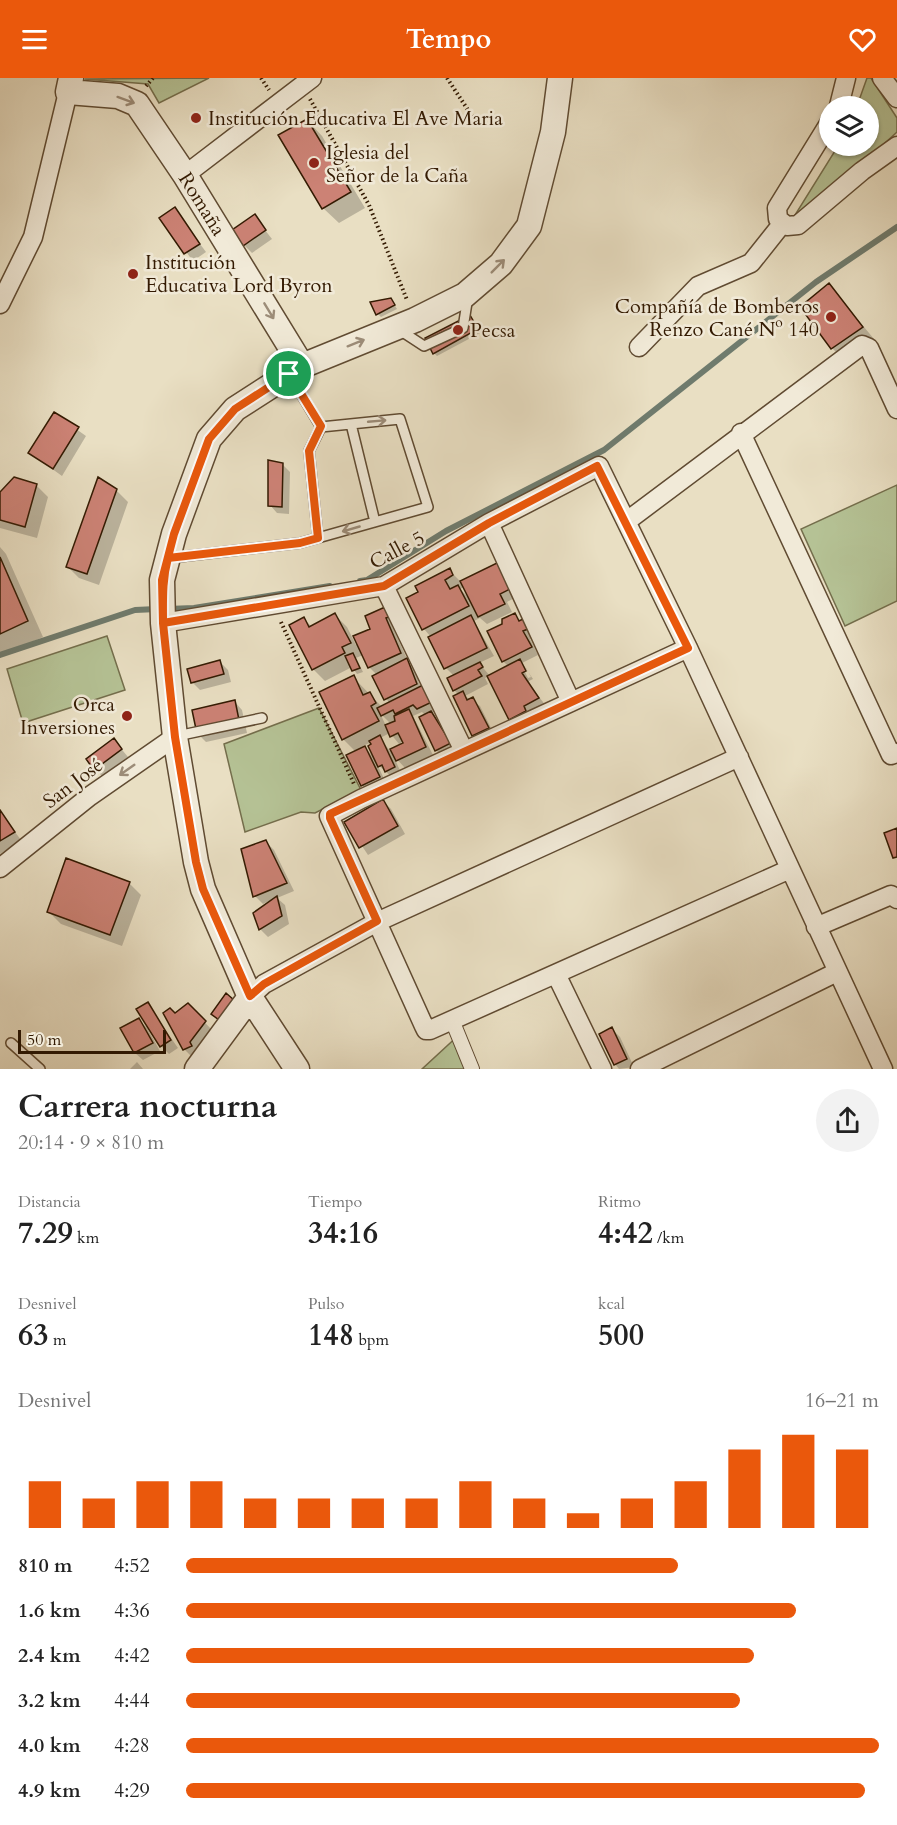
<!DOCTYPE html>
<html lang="es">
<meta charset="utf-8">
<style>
:root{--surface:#fff;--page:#f2f2f2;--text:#222;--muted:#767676;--accent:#ea580c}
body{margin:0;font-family:Cardo,serif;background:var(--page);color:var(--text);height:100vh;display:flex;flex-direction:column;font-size:22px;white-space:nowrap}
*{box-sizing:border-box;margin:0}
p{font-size:20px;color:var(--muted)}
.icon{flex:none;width:33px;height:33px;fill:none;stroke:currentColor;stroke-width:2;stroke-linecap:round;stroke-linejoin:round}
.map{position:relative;height:991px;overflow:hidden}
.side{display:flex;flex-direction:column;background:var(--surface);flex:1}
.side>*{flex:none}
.controls{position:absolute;left:819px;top:18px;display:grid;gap:12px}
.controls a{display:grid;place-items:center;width:60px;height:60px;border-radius:50%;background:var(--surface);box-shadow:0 2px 4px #0004;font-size:30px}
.scale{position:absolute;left:18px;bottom:15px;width:148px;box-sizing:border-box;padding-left:6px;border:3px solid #331a02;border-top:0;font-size:16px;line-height:21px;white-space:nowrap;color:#331a02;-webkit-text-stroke:4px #f1ead8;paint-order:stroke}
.pin{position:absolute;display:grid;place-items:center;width:51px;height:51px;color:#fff;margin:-26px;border:3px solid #fff;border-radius:50%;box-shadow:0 2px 6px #0007}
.round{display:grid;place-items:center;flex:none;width:63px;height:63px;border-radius:32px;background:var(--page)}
.headline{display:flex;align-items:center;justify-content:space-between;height:102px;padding:0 18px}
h1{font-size:33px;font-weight:800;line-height:45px}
.figures{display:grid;grid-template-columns:repeat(3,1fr);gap:9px;height:102px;padding:6px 18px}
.figures div{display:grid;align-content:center}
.figures b{font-size:30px;font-weight:800}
.figures small{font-size:16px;font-weight:400}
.figures p{font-size:16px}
.chart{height:168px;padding:12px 18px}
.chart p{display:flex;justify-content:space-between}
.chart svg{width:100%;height:108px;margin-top:6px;stroke:var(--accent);stroke-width:6}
ul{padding:0 18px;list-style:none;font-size:20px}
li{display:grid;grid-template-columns:96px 72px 1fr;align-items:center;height:45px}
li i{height:15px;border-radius:8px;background:var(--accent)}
header{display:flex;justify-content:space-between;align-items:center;height:78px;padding:0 18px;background:var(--accent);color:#fff;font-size:27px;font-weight:800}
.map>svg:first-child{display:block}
.green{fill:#b5c295;stroke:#746e4c;stroke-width:1.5}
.shadow{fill:#0003;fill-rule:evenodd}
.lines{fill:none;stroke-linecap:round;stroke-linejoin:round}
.stream{stroke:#6f7b6d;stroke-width:6}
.building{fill:#cc8275;stroke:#331a02;stroke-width:1.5}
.service-casing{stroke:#604b32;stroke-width:12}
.pedestrian-casing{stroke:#604b32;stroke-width:16}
.minor-casing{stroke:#604b32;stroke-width:21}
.tertiary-casing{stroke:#604b32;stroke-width:27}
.path{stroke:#331a02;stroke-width:4;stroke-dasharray:1.5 3;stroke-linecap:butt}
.service{stroke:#f1ead8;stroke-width:9}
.pedestrian{stroke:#f1ead8;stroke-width:14}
.minor{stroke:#f1ead8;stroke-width:18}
.tertiary{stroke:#f1ead8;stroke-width:24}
.oneway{stroke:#9c8c78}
.route-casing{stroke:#fff;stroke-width:12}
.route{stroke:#ea580c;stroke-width:8}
.poi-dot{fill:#8f2418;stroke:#f1ead8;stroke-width:2}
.labels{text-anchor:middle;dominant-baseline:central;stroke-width:5;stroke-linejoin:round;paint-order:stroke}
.poi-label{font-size:20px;fill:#331a02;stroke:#f1ead8;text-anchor:start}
.street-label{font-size:20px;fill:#331a02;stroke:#f1ead8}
</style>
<header><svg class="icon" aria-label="menu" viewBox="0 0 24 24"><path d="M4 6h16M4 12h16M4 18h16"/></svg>Tempo<svg class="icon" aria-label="heart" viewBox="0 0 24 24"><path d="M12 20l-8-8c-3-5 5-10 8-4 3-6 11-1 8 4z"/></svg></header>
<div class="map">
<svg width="897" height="991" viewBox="0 0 897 991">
<rect width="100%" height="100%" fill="#e9dfc3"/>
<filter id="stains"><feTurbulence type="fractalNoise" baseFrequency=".00333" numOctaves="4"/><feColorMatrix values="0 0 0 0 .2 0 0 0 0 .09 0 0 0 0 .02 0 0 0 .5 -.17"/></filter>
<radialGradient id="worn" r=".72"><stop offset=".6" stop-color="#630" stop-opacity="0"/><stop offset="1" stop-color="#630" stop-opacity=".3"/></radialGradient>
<path class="green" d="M 209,0 L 159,25 L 148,6 L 85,1 Z
M 867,0 L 871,0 L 897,40 L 897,54 L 798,145 L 795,137 L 838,68 L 868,68 L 868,28 L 857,28 Z
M 897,407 L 897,523 L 845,548 L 801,451 Z
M 107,558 L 125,612 L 23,645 L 7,591 Z
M 319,630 L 361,712 L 315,735 L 301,734 L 245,754 L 224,666 Z
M 461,955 L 476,991 L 422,991 Z"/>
<path class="shadow" d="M 307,42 L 322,58 L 365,130 L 339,145 L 323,130 Z
M 174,131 L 206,174 L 193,183 L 161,141 Z
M 254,138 L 272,161 L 252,175 L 244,167 Z
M 829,207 L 874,261 L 844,282 L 832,270 Z
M 391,221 L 397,231 L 381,239 L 378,236 Z
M 470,238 L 480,255 L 437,278 L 434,275 Z
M 55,336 L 86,358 L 62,398 L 30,375 Z
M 282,386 L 290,394 L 289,436 L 277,435 L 270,427 Z
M 36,407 L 48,419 L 37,460 L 0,450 L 0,416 Z
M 116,412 L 128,424 L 99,507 L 79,500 L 67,488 Z
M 0,469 L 6,476 L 43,559 L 0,578 Z
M 499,486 L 518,518 L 507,524 L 512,534 L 487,546 L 480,540 L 474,543 L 494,578 L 479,585 L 490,598 L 508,588 L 503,583 L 504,547 L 515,537 L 534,559 L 530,561 L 538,577 L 522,585 L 533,601 L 529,603 L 530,607 L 546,628 L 518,648 L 510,641 L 489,598 L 485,600 L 488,606 L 465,618 L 480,628 L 495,658 L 481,665 L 474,657 L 455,619 L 459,617 L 454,612 L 454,598 L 446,590 L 431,559 L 424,551 L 420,514 L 449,492 L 461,504 ZM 464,509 L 469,520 L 460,511 ZM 523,590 L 526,590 L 531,599 L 528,600 Z
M 385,531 L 396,547 L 392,548 L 408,583 L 421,602 L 418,603 L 421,609 L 439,632 L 432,635 L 450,658 L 458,673 L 444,680 L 436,672 L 425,637 L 422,634 L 413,638 L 433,677 L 405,690 L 393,677 L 402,697 L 394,701 L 377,686 L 387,707 L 370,715 L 362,707 L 356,674 L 343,661 L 353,599 L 382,629 L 389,625 L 374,599 L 377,597 L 369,589 L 363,577 L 356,580 L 363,594 L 357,596 L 352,589 L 325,603 L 313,591 L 304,541 L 312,549 L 335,537 L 347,549 L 356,567 L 372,552 ZM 380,635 L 391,646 L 386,648 ZM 390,655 L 399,666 L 404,663 L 405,666 L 390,673 L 380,660 ZM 376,662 L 375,680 L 363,668 Z
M 220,584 L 228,592 L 231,604 L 200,612 L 192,604 Z
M 235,624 L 242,632 L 247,655 L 206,664 L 198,656 Z
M 114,662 L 128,679 L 102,698 L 95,691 Z
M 383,723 L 391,731 L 405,756 L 368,777 L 346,744 Z
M 0,734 L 21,762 L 0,776 Z
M 266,764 L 274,772 L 294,813 L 277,820 L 285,827 L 289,846 L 268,859 L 261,852 L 255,835 L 271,822 L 263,826 L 255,818 Z
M 129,805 L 141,817 L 122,868 L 61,846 L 49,834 Z
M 147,926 L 178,970 L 169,976 L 161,968 Z
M 188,927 L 212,952 L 192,979 L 184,971 L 176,937 Z
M 139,942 L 147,950 L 160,973 L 143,982 L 135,975 L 122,951 Z
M 612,951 L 620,959 L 634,989 L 619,991 L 615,986 Z
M 137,984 L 143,991 L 130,991 Z"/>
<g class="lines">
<path class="stream" d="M 360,503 L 367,502 L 446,453 L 604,372 L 816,204 L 897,149
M 168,531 L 194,530 L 330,508
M 0,577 L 135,532 L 157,531"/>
</g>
<path class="building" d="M 307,41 L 351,114 L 322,131 L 278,57 Z
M 175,129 L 200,166 L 184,176 L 159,140 Z
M 255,136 L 266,152 L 243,168 L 232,152 Z
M 829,205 L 863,249 L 831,271 L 800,229 Z
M 391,220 L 395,227 L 376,237 L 370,224 Z
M 470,237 L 478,251 L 433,276 L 425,260 Z
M 54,334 L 79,349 L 53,391 L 28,375 Z
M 268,382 L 283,385 L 282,429 L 268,428 Z
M 14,399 L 37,406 L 25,449 L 0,442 L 0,414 Z
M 98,399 L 117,411 L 87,496 L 66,489 Z
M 0,479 L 28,543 L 0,556 Z
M 499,484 L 512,510 L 500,516 L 505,526 L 478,539 L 460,503 Z
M 450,490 L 453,497 L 445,502 L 450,511 L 458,507 L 469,528 L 422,552 L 406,520 L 418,514 L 415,508 Z
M 385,529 L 389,539 L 386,540 L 401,575 L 368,590 L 353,558 L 370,551 L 365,538 Z
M 335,535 L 351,565 L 342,569 L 345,575 L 312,592 L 289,547 L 304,539 L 309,549 Z
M 515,535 L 519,543 L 523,541 L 528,551 L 523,553 L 532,569 L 502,584 L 487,553 L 502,546 L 502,541 Z
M 471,537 L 487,570 L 444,591 L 428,559 Z
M 353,575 L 360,590 L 352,593 L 345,578 Z
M 407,580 L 417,606 L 384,622 L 372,598 Z
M 520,581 L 526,593 L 522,595 L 539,620 L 524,628 L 526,633 L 509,642 L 487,598 Z
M 220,582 L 224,596 L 191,605 L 187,591 Z
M 480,584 L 483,589 L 478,592 L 482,598 L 453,613 L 447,600 Z
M 354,597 L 363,617 L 370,614 L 376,625 L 371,628 L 379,643 L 342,662 L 319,614 Z
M 423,607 L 432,624 L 417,631 L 413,627 L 395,636 L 393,632 L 381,638 L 377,630 Z
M 463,613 L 467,622 L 473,619 L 489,650 L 472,658 L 453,618 Z
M 235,622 L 240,647 L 197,656 L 192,632 Z
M 409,631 L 426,669 L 396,683 L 390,671 L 403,665 L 398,655 L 390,659 L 385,647 L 395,643 L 394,638 Z
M 431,633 L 451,665 L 435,673 L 419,639 Z
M 380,657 L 395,689 L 385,694 L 382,687 L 378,689 L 368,668 L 371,666 L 369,663 Z
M 114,660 L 122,671 L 94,692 L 86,681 Z
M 365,668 L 380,699 L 361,708 L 346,677 Z
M 383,721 L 398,748 L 359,770 L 344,744 Z
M 0,732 L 15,754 L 0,763 Z
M 897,750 L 897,779 L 893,780 L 884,755 Z
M 266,762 L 287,805 L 253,819 L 241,771 Z
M 66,780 L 130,804 L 110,857 L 47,834 Z
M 277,818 L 282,838 L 259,852 L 253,835 Z
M 226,915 L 234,922 L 219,942 L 211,936 Z
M 148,924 L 171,962 L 160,969 L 136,931 Z
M 188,925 L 206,943 L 190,964 L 192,968 L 183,972 L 163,935 L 170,930 L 175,935 Z
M 139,940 L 153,965 L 134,975 L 120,950 Z
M 612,949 L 627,981 L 614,987 L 599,956 Z"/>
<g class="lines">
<defs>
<path id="service" d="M 398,251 L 424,268 L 463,250 L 468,218
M 351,346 L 375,444
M 318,460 L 309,373 L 321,349
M 170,480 L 300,465 L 428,429 L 400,341 L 321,349 L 289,296
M 177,658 L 262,640
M 11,965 L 40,991"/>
<path id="pedestrian" d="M 452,942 L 472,991"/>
<path id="minor" d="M 882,0 L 897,20
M 839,28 L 846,0
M 830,44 L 777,130 L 778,141 L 787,148 L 798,147 L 862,93 L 897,68
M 185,97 L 312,0
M 0,226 L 33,159 L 68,14
M 639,269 L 698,208 L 751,185 L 782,146
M 741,355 L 891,677 L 897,675
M 627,443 L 862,267 L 869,270 L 897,331
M 489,445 L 571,624
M 384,508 L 464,673
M 163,545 L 384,508 L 489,445 L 599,388 L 688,570 L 883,991
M 688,570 L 361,721 L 329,738 L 424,948 L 426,952 L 430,952 L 790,791
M 0,790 L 90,718 L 175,659
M 816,849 L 891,817 L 897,821
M 556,896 L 602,991
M 250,919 L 264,906 L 377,844 L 739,679
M 640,991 L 837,894"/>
<path id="tertiary" d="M 71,0 L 68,14 L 118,18 L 137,26 L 185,97 L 302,288
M 197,991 L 250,919
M 297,991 L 250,919 L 203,811 L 196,784 L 175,659 L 163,545 L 162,502 L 174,456 L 209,361 L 235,331 L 302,288 L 415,242 L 465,217 L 501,186 L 529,148 L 553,54 L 560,0"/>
</defs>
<use href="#service" class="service-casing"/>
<use href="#pedestrian" class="pedestrian-casing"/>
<use href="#minor" class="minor-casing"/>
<use href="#tertiary" class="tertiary-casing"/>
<path class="path" d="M 261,0 L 269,12
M 447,0 L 476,44
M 146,8 L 153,0
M 310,21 L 369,127 L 407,222
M 281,544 L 354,706"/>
<use href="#service" class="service"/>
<use href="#pedestrian" class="pedestrian"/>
<use href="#minor" class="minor"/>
<use href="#tertiary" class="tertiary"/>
</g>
<defs><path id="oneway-shaft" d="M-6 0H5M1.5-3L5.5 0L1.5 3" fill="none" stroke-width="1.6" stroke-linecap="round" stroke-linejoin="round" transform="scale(1.5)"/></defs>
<g class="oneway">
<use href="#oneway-shaft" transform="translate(126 22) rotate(20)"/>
<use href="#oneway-shaft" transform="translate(498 188) rotate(-45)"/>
<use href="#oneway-shaft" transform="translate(269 233) rotate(59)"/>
<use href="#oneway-shaft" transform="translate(356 265) rotate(-22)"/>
<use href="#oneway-shaft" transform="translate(377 343) rotate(-5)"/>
<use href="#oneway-shaft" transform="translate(351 451) rotate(164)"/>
<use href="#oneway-shaft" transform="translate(127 692) rotate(145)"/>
</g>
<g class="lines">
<defs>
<path id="route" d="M 289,296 L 235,331 L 209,361 L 174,456 L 162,502 L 163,545 L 175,659 L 196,784 L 203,811 L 250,918 L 264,906 L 377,843 L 330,740 L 330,736 L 688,570 L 597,388 L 489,445 L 384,508 L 163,545 C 163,522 162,502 168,480 L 300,465 L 318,460 L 309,373 L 321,348 L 289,296"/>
</defs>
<use href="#route" class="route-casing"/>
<use href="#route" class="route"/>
</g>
<g class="poi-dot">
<circle cx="196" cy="40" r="6"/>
<circle cx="314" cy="85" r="6"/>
<circle cx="133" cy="196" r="6"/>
<circle cx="831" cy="239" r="6"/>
<circle cx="458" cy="252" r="6"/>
<circle cx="127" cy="638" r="6"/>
</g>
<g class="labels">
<g class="poi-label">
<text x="208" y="40">Institución Educativa El Ave Maria</text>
<text x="326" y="74">Iglesia del<tspan x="326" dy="23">Señor de la Caña</tspan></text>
<text x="145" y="184">Institución<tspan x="145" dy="23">Educativa Lord Byron</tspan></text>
<text x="819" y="228" text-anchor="end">Compañía de Bomberos<tspan x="819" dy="23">Renzo Cané Nº 140</tspan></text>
<text x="470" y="252">Pecsa</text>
<text x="115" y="626" text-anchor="end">Orca<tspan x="115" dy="23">Inversiones</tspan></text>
</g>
<g class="street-label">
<text transform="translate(202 126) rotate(58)">Romaña</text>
<text transform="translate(397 472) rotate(-28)">Calle 5</text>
<text transform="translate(73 705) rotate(-37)">San José</text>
</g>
</g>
<rect width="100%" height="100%" filter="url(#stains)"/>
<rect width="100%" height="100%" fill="url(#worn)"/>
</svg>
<div class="controls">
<a><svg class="icon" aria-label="layers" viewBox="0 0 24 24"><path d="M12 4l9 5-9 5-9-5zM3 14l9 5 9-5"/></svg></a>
</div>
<div class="scale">50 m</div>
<div class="pin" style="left:289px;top:296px;background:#1e9e55"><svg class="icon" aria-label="arrive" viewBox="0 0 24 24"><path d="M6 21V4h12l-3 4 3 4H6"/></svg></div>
</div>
<section class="side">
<div class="headline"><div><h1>Carrera nocturna</h1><p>20:14 · 9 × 810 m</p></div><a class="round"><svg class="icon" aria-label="share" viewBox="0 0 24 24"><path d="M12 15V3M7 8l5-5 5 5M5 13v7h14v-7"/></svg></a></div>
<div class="figures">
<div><p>Distancia</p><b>7.29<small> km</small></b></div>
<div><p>Tiempo</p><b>34:16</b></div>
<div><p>Ritmo</p><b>4:42<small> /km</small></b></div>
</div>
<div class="figures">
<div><p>Desnivel</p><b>63<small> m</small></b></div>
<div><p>Pulso</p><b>148<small> bpm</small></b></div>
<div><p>kcal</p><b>500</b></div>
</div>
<div class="chart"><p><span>Desnivel</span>16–21 m</p>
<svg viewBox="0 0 160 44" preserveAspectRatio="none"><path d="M5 44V25M15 44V32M25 44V25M35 44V25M45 44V32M55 44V32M65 44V32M75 44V32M85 44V25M95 44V32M105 44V38M115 44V32M125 44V25M135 44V12M145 44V6M155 44V12"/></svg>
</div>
<ul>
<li><b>810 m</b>4:52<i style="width:71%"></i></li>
<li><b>1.6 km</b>4:36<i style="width:88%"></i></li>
<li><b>2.4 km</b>4:42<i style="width:82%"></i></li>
<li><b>3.2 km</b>4:44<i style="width:80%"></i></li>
<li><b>4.0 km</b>4:28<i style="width:100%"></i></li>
<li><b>4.9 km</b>4:29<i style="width:98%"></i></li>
</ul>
</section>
